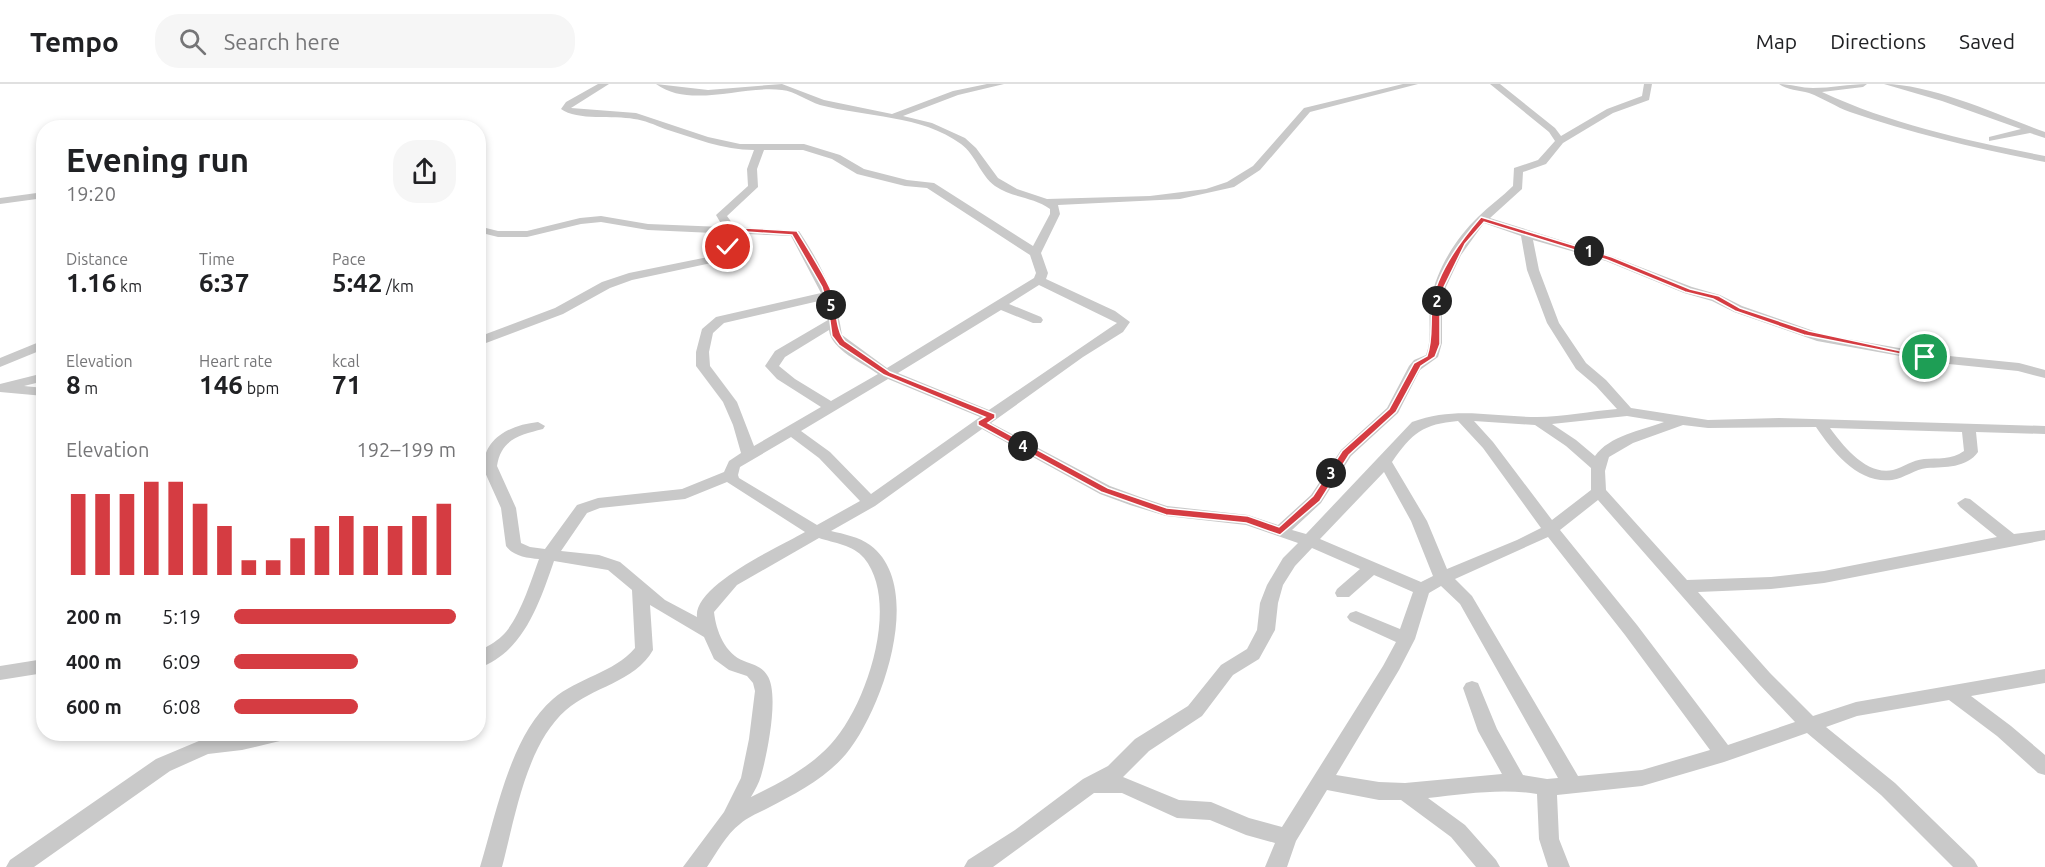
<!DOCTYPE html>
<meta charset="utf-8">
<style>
:root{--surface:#fff;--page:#f6f6f6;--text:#202124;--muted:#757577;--line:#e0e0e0;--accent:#d53c42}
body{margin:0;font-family:Ubuntu,sans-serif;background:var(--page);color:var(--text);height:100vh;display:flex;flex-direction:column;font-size:22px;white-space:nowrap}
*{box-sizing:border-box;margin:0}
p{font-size:20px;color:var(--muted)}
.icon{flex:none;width:33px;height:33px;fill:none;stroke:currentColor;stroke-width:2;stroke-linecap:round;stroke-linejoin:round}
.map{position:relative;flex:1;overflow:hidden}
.side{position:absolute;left:36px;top:36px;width:450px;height:621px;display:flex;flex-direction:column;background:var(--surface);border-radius:24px;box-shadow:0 3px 9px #0003}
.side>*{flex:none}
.pin{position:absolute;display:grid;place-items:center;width:51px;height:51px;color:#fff;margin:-26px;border:3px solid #fff;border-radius:50%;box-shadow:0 2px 6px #0007}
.km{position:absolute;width:30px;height:30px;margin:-15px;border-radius:50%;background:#222;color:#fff;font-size:16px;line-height:30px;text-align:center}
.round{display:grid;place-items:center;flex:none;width:63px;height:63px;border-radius:24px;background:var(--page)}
.head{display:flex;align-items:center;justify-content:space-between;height:102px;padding:0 30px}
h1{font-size:33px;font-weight:700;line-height:45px}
.stats{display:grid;grid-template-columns:repeat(3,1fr);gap:9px;height:102px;padding:6px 30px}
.stats div{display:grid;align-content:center}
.stats b{font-size:26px;font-weight:700}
.stats small{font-size:16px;font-weight:400}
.stats p{font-size:16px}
.chart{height:168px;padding:12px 30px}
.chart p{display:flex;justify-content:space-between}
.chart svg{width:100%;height:108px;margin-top:6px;stroke:var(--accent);stroke-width:6}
ul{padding:0 30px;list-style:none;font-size:20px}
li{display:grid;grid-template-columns:96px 72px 1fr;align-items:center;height:45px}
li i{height:15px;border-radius:8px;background:var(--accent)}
header{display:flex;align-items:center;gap:36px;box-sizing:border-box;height:84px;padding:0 30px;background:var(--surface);border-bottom:2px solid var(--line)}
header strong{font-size:28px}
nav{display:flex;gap:33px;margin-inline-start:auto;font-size:21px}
.search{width:420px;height:54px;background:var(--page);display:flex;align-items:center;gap:15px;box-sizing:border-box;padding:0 21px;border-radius:24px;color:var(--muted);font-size:22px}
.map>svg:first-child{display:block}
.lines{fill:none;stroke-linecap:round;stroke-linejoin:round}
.minor{fill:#c9c9c9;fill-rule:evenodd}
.route{fill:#d53c42;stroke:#fff;stroke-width:1.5}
</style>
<header>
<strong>Tempo</strong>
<div class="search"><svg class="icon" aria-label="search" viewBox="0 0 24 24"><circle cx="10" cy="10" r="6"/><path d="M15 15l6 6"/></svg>Search here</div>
<nav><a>Map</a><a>Directions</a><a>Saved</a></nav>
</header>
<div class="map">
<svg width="2045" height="783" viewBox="0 0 2045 783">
<rect width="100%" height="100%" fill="#fff"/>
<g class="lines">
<path class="minor" d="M 598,0 L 609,0 L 571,24 L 636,29 L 708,53 L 740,60 L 804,60 L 840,71 L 864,85 L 907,96 L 934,99 L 1033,162 L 1050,130 L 1050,125 C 1034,113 1012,114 995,102 C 980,91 976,71 961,60 C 922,31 865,33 820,21 C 807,17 795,7 782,6 C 743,1 690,25 656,0 L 708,6 L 782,0 L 824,16 L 892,30 L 953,7 L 987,0 L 1004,0 L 958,11 L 903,32 L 932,39 L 965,54 L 976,64 L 998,94 L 1017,105 L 1047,115 L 1150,112 L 1206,105 L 1227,98 L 1253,82 L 1304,24 L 1403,0 L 1418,0 L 1310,28 L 1260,86 L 1234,103 L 1180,115 L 1058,121 L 1060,130 L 1041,169 L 1048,189 L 1046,195 L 1115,227 L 1130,238 L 1123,248 L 1083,273 L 991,339 L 1110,402 L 1140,413 L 1167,422 L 1248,431 L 1278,441 L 1311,411 L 1341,366 L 1387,324 L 1409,282 L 1414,276 L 1426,271 C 1433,253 1427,234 1431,216 C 1436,186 1456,154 1478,133 C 1489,122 1502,113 1513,102 L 1514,84 L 1538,76 L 1555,57 L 1549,48 L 1490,0 L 1500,0 L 1555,44 L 1561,52 L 1607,25 L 1642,12 L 1644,0 L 1652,0 L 1649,16 L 1613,29 L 1563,59 L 1546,80 L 1523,88 L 1522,105 L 1490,134 L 1614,173 L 1692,203 L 1720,211 L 1742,222 L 1825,251 L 1939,271 L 2019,279 L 2045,286 L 2045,294 L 2018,287 L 1939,279 L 1817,257 L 1734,228 L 1712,217 L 1684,209 L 1606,177 L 1533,156 L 1539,186 L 1559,239 L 1586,279 L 1606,296 L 1631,324 L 1708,336 L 1779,334 L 2045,342 L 2045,350 L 1976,348 L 1978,368 C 1967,384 1945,383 1927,384 C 1915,385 1905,394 1892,396 C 1858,400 1833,368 1816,343 L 1708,344 L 1683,341 L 1633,359 L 1609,373 L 1605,387 L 1606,406 L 1687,496 L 1771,493 L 1824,487 L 1997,453 L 1960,423 L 1957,419 L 1965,414 L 1970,415 L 2014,450 L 2045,446 L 2045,456 L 1824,499 L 1771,505 L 1698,508 L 1770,589 L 1813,632 L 1856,618 L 2045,585 L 2045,599 L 1971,612 L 2011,642 L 2045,671 L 2045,691 L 2038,689 L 1997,652 L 1949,616 L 1857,632 L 1826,643 L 1895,699 L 1974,776 L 1978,783 L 1953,783 L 1881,711 L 1807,649 L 1724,678 L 1642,702 L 1557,711 L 1559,755 L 1570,783 L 1548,783 L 1539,755 L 1537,710 C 1501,704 1465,710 1428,714 L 1465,741 L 1496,776 L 1500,783 L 1476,783 L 1451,753 L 1401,716 L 1379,716 L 1327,706 L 1296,757 L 1287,783 L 1265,783 L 1275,759 L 1246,751 L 1210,736 L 1177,734 L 1122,709 L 1094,709 L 993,783 L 964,783 L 968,776 L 1015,746 L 1083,695 L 1108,682 L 1135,655 L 1188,622 L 1221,581 L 1247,565 L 1257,546 L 1260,519 L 1267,501 L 1283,474 L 1298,459 L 1246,441 L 1166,432 L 1130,421 L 1100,410 L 982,345 L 875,422 L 831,447 C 844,450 859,453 870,461 C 926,502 882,627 846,670 C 826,694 795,710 768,724 C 759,729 748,733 740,740 C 727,749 716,770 707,783 L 683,783 L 724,728 L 741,694 L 749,655 L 755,607 L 753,599 L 747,592 L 729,586 L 714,575 L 704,553 L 650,521 L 653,566 C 635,598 592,603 566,626 C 526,661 515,734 502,783 L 480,783 C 496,731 510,652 553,615 C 577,594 614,589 635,564 L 632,506 L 608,486 L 554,477 C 540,517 524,569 478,584 L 478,568 C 486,563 496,558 502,552 C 519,536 531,497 539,475 C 527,474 513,472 506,462 L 501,424 L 483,384 C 484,353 511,341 538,338 L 545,342 L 543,345 C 520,351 501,355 497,382 L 516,424 L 521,459 L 530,463 L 545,465 L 577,421 L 598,414 L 682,405 L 724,388 L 729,377 L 741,369 L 733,341 L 723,318 L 696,282 L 696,268 L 702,245 L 716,233 L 821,209 L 791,152 L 747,150 L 725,173 L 716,178 L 632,196 L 610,204 L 563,230 L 478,262 L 478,253 L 555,224 L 602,198 L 629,189 L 708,173 L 717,169 L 735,150 L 648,146 L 601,138 L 581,140 L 527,153 L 498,153 L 478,148 L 478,142 L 498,147 L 527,147 L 580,134 L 601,132 L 648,140 L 723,143 L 716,131 L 748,102 L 747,85 L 754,66 C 723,66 694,54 665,45 C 655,41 644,36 634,35 C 614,31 577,37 561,25 L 566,18 ZM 764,66 L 803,66 L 832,75 L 857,90 L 905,102 L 927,104 L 1030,171 L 1036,189 L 1034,194 L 887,284 L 842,251 C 836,210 822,182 799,147 L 735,143 L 727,132 L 758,103 L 757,85 ZM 1484,139 L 1521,152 L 1527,186 L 1547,239 L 1576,285 L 1596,302 L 1617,325 C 1591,327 1563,333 1537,333 C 1492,333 1456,322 1412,338 L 1306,450 L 1292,446 L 1321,419 L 1351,372 L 1398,329 L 1420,286 L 1438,273 L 1442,259 L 1442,221 L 1446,203 L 1461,171 ZM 1039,201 L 1117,239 L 989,326 L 898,289 L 1001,226 L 1033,239 L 1041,239 L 1043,236 L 1041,233 L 1009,220 ZM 823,216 L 828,236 L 775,267 L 765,282 L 777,295 L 821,323 L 754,362 L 737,318 L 710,282 L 709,268 L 713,249 L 724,239 ZM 829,246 C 831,266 863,279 878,290 L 831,317 L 795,295 L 779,282 L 785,273 ZM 888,295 L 980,333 L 871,410 L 830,368 L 801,347 ZM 1627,332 L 1664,338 C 1642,346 1609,352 1595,372 L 1576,356 L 1552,340 ZM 1458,337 L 1483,364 L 1541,444 L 1517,456 L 1447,485 L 1427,437 L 1392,378 C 1412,349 1423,340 1458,337 ZM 1474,337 L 1535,341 L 1566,362 L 1591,384 L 1591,406 L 1552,436 L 1493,358 ZM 1830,344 L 1962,348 L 1964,367 C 1951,376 1938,374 1924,375 C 1912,376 1904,383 1893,386 C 1867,392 1843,362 1830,344 ZM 791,353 L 819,374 L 860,417 L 817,441 L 739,394 L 738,391 L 740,383 ZM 1384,388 L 1411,437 L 1433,492 L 1421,498 L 1320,455 ZM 727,398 L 805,448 C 781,462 693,501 697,533 L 665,516 L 620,478 L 599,471 L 561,467 L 587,429 L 600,424 L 685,415 ZM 1598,416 L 1758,599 L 1795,638 L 1728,661 L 1637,541 L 1560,446 ZM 1548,453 L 1625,551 L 1710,666 L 1642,686 L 1578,692 L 1472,512 L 1455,495 ZM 819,454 C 834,459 853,461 864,474 C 901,519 866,623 831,660 C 809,684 780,699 751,713 C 755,706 759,699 761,692 C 767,671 780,609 767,591 C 761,582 754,581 744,577 C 725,570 716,547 714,528 L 737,501 ZM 1312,464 L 1360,485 L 1337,505 L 1335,509 L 1337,513 L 1349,513 L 1374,491 L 1413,508 L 1400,545 L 1356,527 L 1350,529 L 1347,533 L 1350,537 L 1396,558 L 1383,582 L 1282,743 L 1249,734 L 1211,718 L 1179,716 L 1123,693 L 1149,667 L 1202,632 L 1233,591 L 1259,575 L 1275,546 L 1278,519 L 1283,501 L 1295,482 ZM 1441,502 L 1460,520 L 1558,694 L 1547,695 L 1523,691 L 1497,645 L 1478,599 L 1472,597 L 1466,599 L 1463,604 L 1478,647 L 1502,690 L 1405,699 L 1379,698 L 1336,691 L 1399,586 L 1415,555 L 1429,509 Z
M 1779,0 C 1790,0 1802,4 1813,4 C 1831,4 1849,0 1867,0 L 1863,3 L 1822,8 C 1893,41 1969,57 2045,72 L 2045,78 C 1979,65 1914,50 1850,28 C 1836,23 1823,14 1809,9 C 1799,6 1787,6 1779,0 Z
M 1884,0 C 1932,0 1998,31 2045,48 L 2045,54 L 2030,49 L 1989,57 L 1989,53 L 2021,45 L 1942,17 Z
M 44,108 L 44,114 L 0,120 L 0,114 Z
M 44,256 L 44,265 L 0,283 L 0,274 Z
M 44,289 L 44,297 L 24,302 L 44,304 L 44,312 L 0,308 L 0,300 Z
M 44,575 L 44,589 L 0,596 L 0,582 Z
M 245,650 L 287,650 L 284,656 L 242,666 L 208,670 L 170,687 L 34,783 L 6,783 L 10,776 L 156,675 L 206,654 Z"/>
</g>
<path class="route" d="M 1481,133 L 1612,173 L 1690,205 L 1719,212 L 1740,224 L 1809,247 L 1929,273 L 1925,275 L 1804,251 L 1735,227 L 1713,215 L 1685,208 L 1607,176 L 1484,138 L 1465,160 L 1443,205 L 1440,220 L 1440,260 L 1435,273 L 1421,282 L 1396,328 L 1349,371 L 1320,417 L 1280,451 L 1246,439 L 1166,431 L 1101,408 L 978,341 L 978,337 L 985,333 L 884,291 L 839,261 L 832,252 L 828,223 L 822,203 L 792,151 L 747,148 L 730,164 L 724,163 L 745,144 L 797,147 C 808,165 821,185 830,204 C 837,220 835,246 845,257 L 890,288 L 995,330 L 995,334 L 988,339 L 1108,404 L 1167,424 L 1248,432 L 1279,443 L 1313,412 L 1342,367 L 1389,325 L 1414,279 L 1427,272 C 1433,255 1430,239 1432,222 C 1435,191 1461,156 1481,133 Z"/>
</svg>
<div class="pin" style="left:1925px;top:273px;background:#1e9e55"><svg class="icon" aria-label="arrive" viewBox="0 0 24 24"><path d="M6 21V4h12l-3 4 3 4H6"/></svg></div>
<div class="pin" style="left:728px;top:163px;background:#d93025"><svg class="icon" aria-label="check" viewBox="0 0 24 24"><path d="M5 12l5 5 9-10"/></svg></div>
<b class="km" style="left:1589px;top:167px">1</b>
<b class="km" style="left:1437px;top:217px">2</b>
<b class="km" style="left:1331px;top:389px">3</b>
<b class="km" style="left:1023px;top:362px">4</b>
<b class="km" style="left:831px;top:221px">5</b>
<section class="side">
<div class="head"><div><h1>Evening run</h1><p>19:20</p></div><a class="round"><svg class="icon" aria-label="share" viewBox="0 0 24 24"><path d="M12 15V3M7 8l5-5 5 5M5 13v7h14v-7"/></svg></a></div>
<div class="stats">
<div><p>Distance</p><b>1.16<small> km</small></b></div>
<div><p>Time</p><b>6:37</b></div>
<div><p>Pace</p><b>5:42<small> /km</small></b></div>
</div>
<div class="stats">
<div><p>Elevation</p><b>8<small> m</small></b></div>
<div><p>Heart rate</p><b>146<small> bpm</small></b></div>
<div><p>kcal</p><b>71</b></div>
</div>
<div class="chart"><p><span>Elevation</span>192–199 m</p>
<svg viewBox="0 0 160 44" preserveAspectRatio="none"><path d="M5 44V11M15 44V11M25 44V11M35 44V6M45 44V6M55 44V15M65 44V24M75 44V38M85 44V38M95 44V29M105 44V24M115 44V20M125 44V24M135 44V24M145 44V20M155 44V15"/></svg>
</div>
<ul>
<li><b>200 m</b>5:19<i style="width:100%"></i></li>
<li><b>400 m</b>6:09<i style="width:56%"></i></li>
<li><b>600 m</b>6:08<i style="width:56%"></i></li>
</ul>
</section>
</div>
